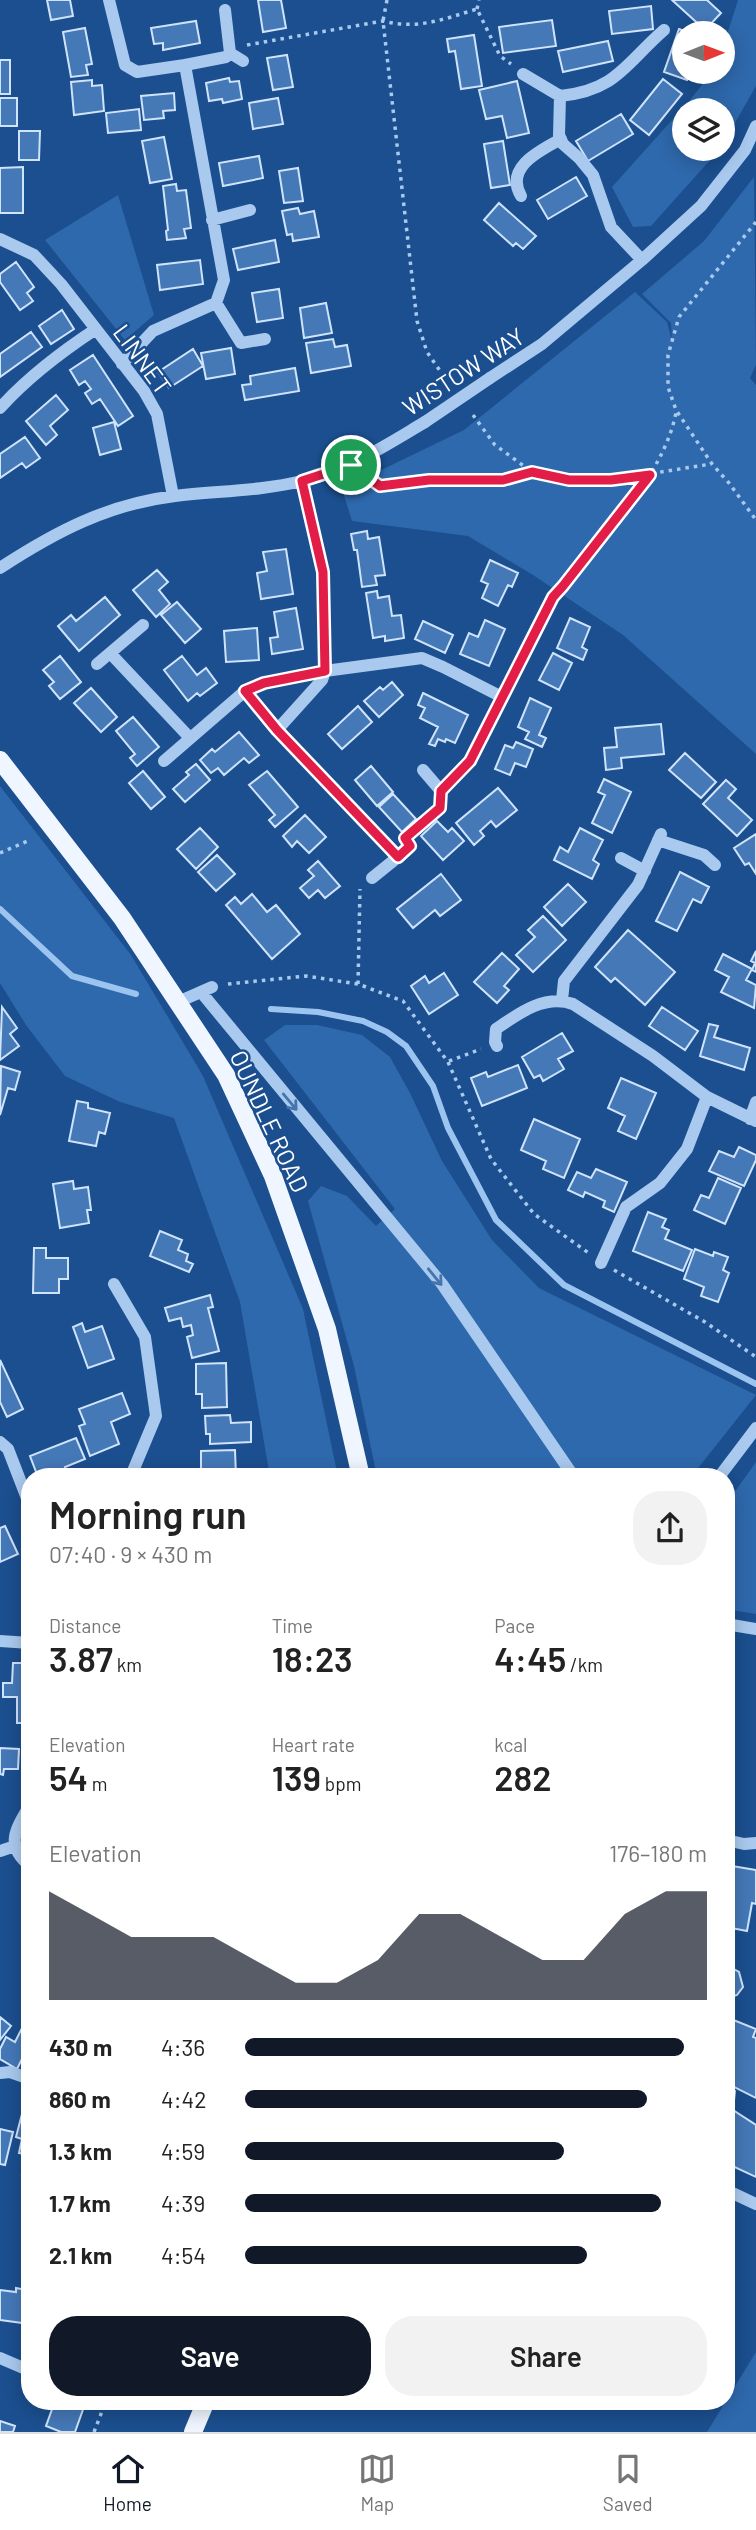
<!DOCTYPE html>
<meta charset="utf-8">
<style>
:root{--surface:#fff;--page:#f2f2f2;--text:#222;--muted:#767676;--line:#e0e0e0;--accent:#111827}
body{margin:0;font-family:Barlow,sans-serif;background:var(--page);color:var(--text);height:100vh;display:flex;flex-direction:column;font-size:26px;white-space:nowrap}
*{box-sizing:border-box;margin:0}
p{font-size:23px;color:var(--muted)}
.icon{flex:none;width:38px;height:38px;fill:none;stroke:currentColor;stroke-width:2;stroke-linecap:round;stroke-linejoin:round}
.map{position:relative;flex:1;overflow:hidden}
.sheet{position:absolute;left:21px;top:1468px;width:714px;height:942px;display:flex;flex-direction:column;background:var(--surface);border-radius:28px;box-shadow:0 4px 18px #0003}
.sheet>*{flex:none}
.needle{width:46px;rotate:89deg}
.controls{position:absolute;left:672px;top:21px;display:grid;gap:14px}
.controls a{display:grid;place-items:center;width:63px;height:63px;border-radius:50%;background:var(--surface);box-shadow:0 4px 18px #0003;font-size:35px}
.pin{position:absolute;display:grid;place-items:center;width:60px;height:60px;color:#fff;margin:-30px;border:4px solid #fff;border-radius:50%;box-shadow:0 2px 7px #0007}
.round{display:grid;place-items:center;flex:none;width:74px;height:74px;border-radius:28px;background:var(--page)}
.summary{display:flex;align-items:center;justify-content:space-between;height:119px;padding:0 28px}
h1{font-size:38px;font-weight:600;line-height:52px}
.figures{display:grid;grid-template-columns:repeat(3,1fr);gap:10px;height:119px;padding:7px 28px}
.figures div{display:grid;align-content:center}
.figures b{font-size:35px;font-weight:600}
.figures small{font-size:19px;font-weight:400}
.figures p{font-size:19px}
.chart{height:196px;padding:14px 28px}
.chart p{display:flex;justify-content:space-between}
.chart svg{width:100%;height:126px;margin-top:7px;fill:var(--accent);opacity:.7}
.cta{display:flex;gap:14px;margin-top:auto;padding:14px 28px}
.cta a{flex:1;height:80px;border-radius:28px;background:var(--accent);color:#fff;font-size:28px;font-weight:600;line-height:80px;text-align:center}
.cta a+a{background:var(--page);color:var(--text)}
ul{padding:0 28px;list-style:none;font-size:23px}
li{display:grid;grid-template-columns:112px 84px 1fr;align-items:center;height:52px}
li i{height:18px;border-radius:9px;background:var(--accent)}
.menu{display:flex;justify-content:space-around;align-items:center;height:98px;border-top:2px solid var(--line);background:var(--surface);font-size:19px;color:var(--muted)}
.menu a{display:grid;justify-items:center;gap:4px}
.menu .selected{color:var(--accent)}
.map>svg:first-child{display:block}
.green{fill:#2e69ad}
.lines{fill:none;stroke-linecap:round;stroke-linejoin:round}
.stream{stroke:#9cc4f0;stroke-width:6}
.building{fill:#4478b7;stroke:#cfe3fa;stroke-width:2}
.path{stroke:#a9c9ee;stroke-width:3.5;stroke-dasharray:3.5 5;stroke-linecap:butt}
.minor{stroke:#a9c9ee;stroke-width:12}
.major{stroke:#f0f6ff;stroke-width:18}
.minor-bridge{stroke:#a9c9ee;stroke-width:12}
.oneway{stroke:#4674ac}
.route-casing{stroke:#fff;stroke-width:14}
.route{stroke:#e11d48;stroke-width:9}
.labels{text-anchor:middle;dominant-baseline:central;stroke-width:5;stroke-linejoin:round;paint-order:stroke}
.street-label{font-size:24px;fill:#fff;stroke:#1b4f8f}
</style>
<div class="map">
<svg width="756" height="2432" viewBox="0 0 756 2432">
<rect width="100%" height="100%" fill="#1b4f8f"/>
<path class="green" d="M 738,0 L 756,0 L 756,86 L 723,144 L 723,110 L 684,110 L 684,149 L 720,149 L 651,226 L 633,227 L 612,187 L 690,100 L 712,72 L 723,72 L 723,47 Z
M 754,177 L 756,365 L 750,378 L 756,385 L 756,754 L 623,635 L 533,575 L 468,536 L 352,521 L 342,489 L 464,430 L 635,292 L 667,322 L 672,341 L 671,323 L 642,294 L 704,241 Z
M 118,195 L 154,315 L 125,340 L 45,240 Z
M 0,786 L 131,955 L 203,1076 L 303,1309 L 338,1477 L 270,1477 L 240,1302 L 174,1118 L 120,1102 L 65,1076 L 26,1025 L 0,983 Z
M 285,1025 L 317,1025 L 362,1035 L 390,1057 L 410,1093 L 442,1161 L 492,1240 L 539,1288 L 756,1395 L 691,1477 L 377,1477 L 354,1366 L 308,1201 L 321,1186 L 347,1196 L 376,1226 L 395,1209 L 264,1040 Z
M 756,1462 L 756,1614 L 726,1609 L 726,1504 Z
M 756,2352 L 756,2432 L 707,2432 Z"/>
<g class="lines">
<path class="stream" d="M 0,909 L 72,976 L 136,994
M 271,1009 L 318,1012 L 363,1021 L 387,1032 L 406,1046 L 433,1086 L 448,1128 L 496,1220 L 564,1285 L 756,1384"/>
</g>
<path class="building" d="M 47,0 L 70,0 L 73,16 L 51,20 Z
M 258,0 L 281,0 L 286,28 L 263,32 Z
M 672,0 L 707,0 L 721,13 L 705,30 Z
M 651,6 L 653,29 L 612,34 L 609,11 Z
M 552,20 L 556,46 L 503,53 L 499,27 Z
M 196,21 L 200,43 L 163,50 L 163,43 L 154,44 L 151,28 Z
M 85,28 L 92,64 L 86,65 L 88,75 L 71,77 L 63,32 Z
M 679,29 L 690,33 L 684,33 L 684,72 L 690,72 L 687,80 L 664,72 Z
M 474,35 L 482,86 L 461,89 L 455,51 L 449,52 L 447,39 Z
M 608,41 L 613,61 L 563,72 L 558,51 Z
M 287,55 L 293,87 L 273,90 L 267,58 Z
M 0,60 L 10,60 L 10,94 L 0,94 Z
M 229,78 L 230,82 L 239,81 L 242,99 L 223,103 L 222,99 L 209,101 L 206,83 Z
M 663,79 L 682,94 L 649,135 L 630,120 Z
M 92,80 L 92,86 L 102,85 L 104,111 L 74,115 L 71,82 Z
M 517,81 L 529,133 L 507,138 L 502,116 L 486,119 L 479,90 Z
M 174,93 L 175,110 L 163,111 L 164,118 L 144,120 L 141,96 Z
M 0,98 L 17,98 L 17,126 L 0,126 Z
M 278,98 L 283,124 L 253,129 L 249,103 Z
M 139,109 L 141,130 L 108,133 L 106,113 Z
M 621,114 L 633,134 L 588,161 L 576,141 Z
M 19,131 L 40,131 L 39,160 L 19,160 Z
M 164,137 L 172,179 L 150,183 L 142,141 Z
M 503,141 L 510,185 L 491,188 L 484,144 Z
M 259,156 L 263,178 L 223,186 L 219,163 Z
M 23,167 L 23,213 L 0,213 L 0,168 Z
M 298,168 L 303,201 L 284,203 L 279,171 Z
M 576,177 L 587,196 L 548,219 L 537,200 Z
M 176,184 L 177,191 L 186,190 L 191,228 L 184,229 L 186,238 L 167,240 L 166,231 L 168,230 L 163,186 Z
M 499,203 L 536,236 L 523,249 L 516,243 L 513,246 L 484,220 Z
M 298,208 L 300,214 L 314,211 L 319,237 L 293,241 L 292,234 L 287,235 L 282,211 Z
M 275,240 L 279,262 L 238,270 L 233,249 Z
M 200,260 L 203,284 L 160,290 L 157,265 Z
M 16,262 L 34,287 L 27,293 L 33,301 L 20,310 L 0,282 L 0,274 Z
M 279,289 L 283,318 L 257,322 L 252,293 Z
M 326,303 L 332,333 L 304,338 L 300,308 Z
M 62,310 L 74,329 L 51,344 L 39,326 Z
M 31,332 L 42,347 L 0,377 L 0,354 Z
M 333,339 L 335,347 L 347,345 L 351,366 L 311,373 L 306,343 Z
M 231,348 L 235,374 L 206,379 L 201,353 Z
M 193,349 L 203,366 L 169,388 L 158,372 Z
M 93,355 L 133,416 L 118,426 L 100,399 L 92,404 L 85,393 L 91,389 L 85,381 L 79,385 L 70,370 Z
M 295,368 L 299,391 L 245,400 L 242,385 L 251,384 L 250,376 Z
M 56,395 L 68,410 L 50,426 L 57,435 L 46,445 L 26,421 Z
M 114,422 L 121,449 L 100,455 L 93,428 Z
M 25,437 L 40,458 L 26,468 L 22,463 L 0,478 L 0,454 Z
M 367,531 L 368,539 L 379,537 L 385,575 L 375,576 L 377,585 L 362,587 L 357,550 L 354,550 L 351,534 Z
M 286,549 L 293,594 L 261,599 L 257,573 L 267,571 L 263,552 Z
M 490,560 L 518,573 L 512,587 L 508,585 L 498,606 L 482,598 L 488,584 L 481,581 Z
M 157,570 L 168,582 L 159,590 L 170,604 L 156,617 L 133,590 Z
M 377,591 L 378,598 L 389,596 L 392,616 L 401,615 L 404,638 L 385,641 L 385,636 L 373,638 L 366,593 Z
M 105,597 L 120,615 L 79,651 L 58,626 L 71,615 L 76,621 Z
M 177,602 L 201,629 L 185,643 L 161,615 Z
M 296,608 L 303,649 L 272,654 L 270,638 L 278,637 L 274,612 Z
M 570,618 L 590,627 L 582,647 L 587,650 L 583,660 L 557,648 Z
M 485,620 L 505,629 L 489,666 L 460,654 L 469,633 L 478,637 Z
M 423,621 L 453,635 L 445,653 L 415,639 Z
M 257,628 L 259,660 L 226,662 L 224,631 Z
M 553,653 L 572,663 L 559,690 L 539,680 Z
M 60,656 L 81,682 L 60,699 L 49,686 L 54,682 L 43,670 Z
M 182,656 L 197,675 L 206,668 L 217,683 L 200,696 L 197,693 L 188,701 L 164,670 Z
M 392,682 L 403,695 L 379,717 L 364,701 L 380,687 L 383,690 Z
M 91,688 L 117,717 L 101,732 L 74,703 Z
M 423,693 L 468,715 L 455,743 L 446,739 L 445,742 L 438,739 L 435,746 L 429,744 L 438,727 L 420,718 L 425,708 L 418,705 Z
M 530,698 L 551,708 L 539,735 L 546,738 L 542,747 L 525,739 L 529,732 L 518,727 Z
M 358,706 L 372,722 L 342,749 L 328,734 Z
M 133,717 L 159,747 L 137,766 L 130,758 L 135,754 L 116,731 Z
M 661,724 L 664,754 L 621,758 L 622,768 L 606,770 L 604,748 L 617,747 L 615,728 Z
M 239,732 L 259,755 L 249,763 L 244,758 L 224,775 L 218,768 L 211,773 L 200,760 L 212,749 L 215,752 Z
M 516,742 L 533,749 L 526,767 L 515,763 L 510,775 L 495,769 L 505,745 L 513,748 Z
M 685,753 L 716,782 L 701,798 L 669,770 Z
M 196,764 L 210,780 L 185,802 L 173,789 L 189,775 L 186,772 Z
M 371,766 L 393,792 L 377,806 L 355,780 Z
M 143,771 L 165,797 L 151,809 L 129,783 Z
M 267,771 L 298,807 L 275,827 L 269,820 L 275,815 L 249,785 Z
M 604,779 L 631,792 L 612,833 L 592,823 L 605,795 L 598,792 Z
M 726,780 L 736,789 L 728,798 L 752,820 L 737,836 L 703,804 Z
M 498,788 L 517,810 L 496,827 L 491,821 L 480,831 L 484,836 L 474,845 L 456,823 Z
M 393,794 L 416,819 L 402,832 L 379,807 Z
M 305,815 L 326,837 L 309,853 L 297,841 L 292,847 L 283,836 Z
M 437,821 L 448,832 L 452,828 L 464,841 L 443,860 L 421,836 Z
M 200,828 L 218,847 L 196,869 L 177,849 Z
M 580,828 L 603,840 L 593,860 L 599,864 L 592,879 L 554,860 L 560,847 L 568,852 Z
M 756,834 L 756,874 L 749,863 L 745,865 L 734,848 Z
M 217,855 L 235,874 L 216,891 L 198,872 Z
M 318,861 L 340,886 L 325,898 L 318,890 L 309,898 L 300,888 L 314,876 L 308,870 Z
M 680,872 L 709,887 L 701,903 L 693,899 L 677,931 L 656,921 Z
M 441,874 L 461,900 L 440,916 L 435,910 L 413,928 L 397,909 Z
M 568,884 L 586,902 L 562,926 L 544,907 Z
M 252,894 L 267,912 L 276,905 L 300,934 L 272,959 L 226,905 L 235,897 L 241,904 Z
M 543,916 L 566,940 L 533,972 L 516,955 L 535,937 L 528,930 Z
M 628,930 L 675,972 L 645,1005 L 615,978 L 611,982 L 595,967 Z
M 756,951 L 756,972 L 752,970 L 755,963 L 751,961 Z
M 502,953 L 519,969 L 504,986 L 509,990 L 497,1003 L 474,982 Z
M 723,954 L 752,969 L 746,980 L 756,985 L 754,1008 L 721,992 L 729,977 L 715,970 Z
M 444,973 L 458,995 L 429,1014 L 411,986 L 425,976 L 429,983 Z
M 2,1007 L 17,1028 L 10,1034 L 19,1046 L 0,1060 Z
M 662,1007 L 698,1031 L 685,1050 L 649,1026 Z
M 709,1024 L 718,1026 L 714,1037 L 750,1048 L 744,1070 L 700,1056 Z
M 562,1033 L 573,1051 L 558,1059 L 564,1069 L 543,1081 L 540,1075 L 534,1078 L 522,1057 Z
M 518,1065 L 527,1088 L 482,1106 L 471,1078 L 486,1072 L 488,1077 Z
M 1,1066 L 20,1072 L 15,1090 L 8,1088 L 0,1115 Z
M 621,1078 L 656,1093 L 636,1139 L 618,1131 L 625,1116 L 608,1108 Z
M 77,1101 L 88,1103 L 88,1108 L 110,1113 L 105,1134 L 99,1132 L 96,1146 L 69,1141 Z
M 534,1119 L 580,1139 L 564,1178 L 543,1169 L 546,1161 L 521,1150 Z
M 739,1147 L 756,1155 L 756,1160 L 744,1186 L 709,1171 L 719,1151 L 734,1157 Z
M 596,1169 L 627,1182 L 614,1212 L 603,1207 L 605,1201 L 585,1192 L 583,1197 L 568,1190 L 577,1172 L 591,1178 Z
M 718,1178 L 741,1188 L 725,1224 L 694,1210 L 701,1195 L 709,1198 Z
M 73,1181 L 74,1189 L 88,1187 L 91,1210 L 87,1210 L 89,1223 L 60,1228 L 53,1184 Z
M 648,1212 L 666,1219 L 662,1227 L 669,1230 L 665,1239 L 692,1250 L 683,1271 L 633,1251 Z
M 160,1231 L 182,1240 L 178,1250 L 188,1254 L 186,1261 L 193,1264 L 189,1272 L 150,1256 Z
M 34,1248 L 46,1248 L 46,1258 L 68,1258 L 68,1279 L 59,1279 L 59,1293 L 33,1293 Z
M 695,1249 L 713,1256 L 714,1252 L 728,1257 L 723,1270 L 729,1273 L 718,1302 L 701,1296 L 704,1287 L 684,1279 Z
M 210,1295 L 213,1307 L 208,1308 L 219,1351 L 192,1358 L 187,1337 L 193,1335 L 191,1325 L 183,1327 L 181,1318 L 169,1321 L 165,1308 Z
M 82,1323 L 85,1332 L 102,1326 L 114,1359 L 88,1368 L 73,1327 Z
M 0,1360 L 23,1409 L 7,1417 L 0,1402 Z
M 226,1363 L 227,1407 L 202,1408 L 202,1394 L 196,1394 L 196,1364 Z
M 122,1393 L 130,1414 L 111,1422 L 119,1444 L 90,1456 L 79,1426 L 85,1424 L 79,1409 Z
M 230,1415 L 231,1423 L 251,1422 L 251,1442 L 210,1444 L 210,1434 L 206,1434 L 205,1416 Z
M 76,1438 L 85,1459 L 65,1467 L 69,1477 L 38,1477 L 30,1456 Z
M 235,1450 L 236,1477 L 207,1477 L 207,1470 L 201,1470 L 201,1451 Z
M 5,1526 L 18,1554 L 0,1562 L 0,1528 Z
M 13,1663 L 30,1663 L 30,1723 L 17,1723 L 17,1697 L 3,1697 L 3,1683 L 12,1683 Z
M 0,1748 L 19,1749 L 18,1769 L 4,1769 L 3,1775 L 0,1774 Z
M 726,1865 L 756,1870 L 756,1904 L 752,1903 L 747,1931 L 726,1927 Z
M 730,1967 L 739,1972 L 743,1987 L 737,1995 L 728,1998 L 726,2011 L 726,1968 Z
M 0,2017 L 11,2026 L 0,2040 Z
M 726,2017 L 756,2029 L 753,2037 L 756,2038 L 756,2098 L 726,2083 Z
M 22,2028 L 30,2032 L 30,2061 L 23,2057 L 17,2069 L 0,2059 L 0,2049 L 6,2037 L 15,2042 Z
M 726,2086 L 735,2091 L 733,2110 L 756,2125 L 756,2177 L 726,2163 Z
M 22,2114 L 30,2116 L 30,2177 L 22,2175 L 28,2155 L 19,2153 L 22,2139 L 16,2137 Z
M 0,2129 L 13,2132 L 5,2165 L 0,2164 Z
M 16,2288 L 27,2290 L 30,2324 L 0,2320 L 0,2290 L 16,2292 Z
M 55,2401 L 76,2401 L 85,2404 L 75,2432 L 61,2432 L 46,2426 Z
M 0,2421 L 15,2426 L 13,2432 L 0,2432 Z"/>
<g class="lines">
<path class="path" d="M 387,0 L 383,21 L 417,321 L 427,352 L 447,381
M 477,9 L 479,0
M 247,45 L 383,21 C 418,30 444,19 477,9 L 500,56 L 511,64
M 756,222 L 679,317 L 668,355 L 668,387 L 676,410 L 712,464 L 729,483 L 756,520
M 473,415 L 495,445 L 532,472 L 569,479 L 611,480 L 711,464
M 365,475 L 380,487 L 429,480 L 503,480 L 532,472
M 564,586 C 602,537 665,474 676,412
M 412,832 L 440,807
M 0,853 L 30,840
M 228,984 L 306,976 L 358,984 L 403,1001 L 448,1062 L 491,1159 L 534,1214 L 590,1254
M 358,984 L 360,889
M 449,1061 L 481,1049
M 614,1270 L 705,1322 L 756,1357
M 697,1477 L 704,1469
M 94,2432 L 106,2401"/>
<path class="minor" d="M 109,0 L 125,65 L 137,72 L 185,65 L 224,280 L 216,303
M 230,53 L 243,61
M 185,65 L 226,57 L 230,53 L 225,10
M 523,74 L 560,96
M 521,196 C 504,167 541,150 561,139
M 212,220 L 250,210
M 0,239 L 34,255 L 61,284 L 144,391 L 157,414 L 173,496
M 642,260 L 611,227 L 593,175 L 579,158 L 563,144 L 559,135 L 560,96 C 616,91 626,63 664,30
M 122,364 L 153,331 L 216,303 L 241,343 L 265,339
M 490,378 L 542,344 L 642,260 L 701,206 L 745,150 L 756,126
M 0,408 C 28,377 61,352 96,329
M 302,481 L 323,572 L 325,671 L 422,658 L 443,667 L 502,697 L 470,761 L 441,791 L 423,770
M 0,568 C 55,532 108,504 175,496 C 217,491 261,491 302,481 C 347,471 386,445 425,422
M 110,653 L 190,738
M 97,664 L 143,625
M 245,691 L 263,683 L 325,671
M 502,697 L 553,597
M 277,730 L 322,680 L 325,671
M 164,761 L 245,691 L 277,730 L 398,857 L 372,878
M 658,840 L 704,855 L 715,865
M 398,857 L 410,846
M 621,858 L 645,871
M 201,992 L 442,1284 L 574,1477
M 562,1000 L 564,981 L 638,885 L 661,834
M 178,1002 L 212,987
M 497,1046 L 495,1042 L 496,1029 C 519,1013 545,994 573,1004 L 653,1056 L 707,1097 L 756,1121
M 750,1119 L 756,1102
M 601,1263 L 626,1207 L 660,1183 L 687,1149 L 707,1097
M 114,1284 L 145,1337 L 156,1416 L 133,1471 L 127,1477
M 0,1442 L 8,1449 L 30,1506
M 719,1477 L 756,1428
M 726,1624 L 756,1629
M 0,1641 L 30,1643
M 30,1805 C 16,1829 4,1845 30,1866
M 726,1840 L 744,1844 L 756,1843
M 0,1851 L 15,1846
M 0,2073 L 10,2072 L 30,2079
M 726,2190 L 756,2204
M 0,2358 L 28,2370"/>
<path class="major" d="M 0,760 L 122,918 L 226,1075 L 273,1176 L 327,1329 L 361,1477
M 193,2432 L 206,2401"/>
<path class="minor-bridge" d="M 425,422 L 490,378"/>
</g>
<defs><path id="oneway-shaft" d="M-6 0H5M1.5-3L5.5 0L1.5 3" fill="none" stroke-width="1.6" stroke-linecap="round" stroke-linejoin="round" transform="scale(1.75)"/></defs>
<g class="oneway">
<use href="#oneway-shaft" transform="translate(290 1102) rotate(50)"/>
<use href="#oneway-shaft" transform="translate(435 1277) rotate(51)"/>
</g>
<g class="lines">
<defs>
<path id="route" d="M 351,465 L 380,486 L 429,480 L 503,480 L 532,472 L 569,480 L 611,480 L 650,475 L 563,586 L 553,597 L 470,761 L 441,791 L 440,808 L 405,838 L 410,846 L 398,857 L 277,730 L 245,691 L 264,683 L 325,671 L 323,572 L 302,481 Z"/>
</defs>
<use href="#route" class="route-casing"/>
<use href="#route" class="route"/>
</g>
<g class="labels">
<g class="street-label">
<text transform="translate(143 359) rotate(54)">LINNET</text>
<text transform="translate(463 371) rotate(-33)">WISTOW WAY</text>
<text transform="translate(270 1121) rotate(65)">OUNDLE ROAD</text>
</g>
</g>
</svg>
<div class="controls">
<a><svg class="needle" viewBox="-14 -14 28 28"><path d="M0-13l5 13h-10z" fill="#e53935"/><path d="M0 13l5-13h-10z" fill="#767676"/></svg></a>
<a><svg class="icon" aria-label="layers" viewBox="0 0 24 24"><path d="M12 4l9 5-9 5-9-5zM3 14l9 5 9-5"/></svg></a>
</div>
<div class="pin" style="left:351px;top:465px;background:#1e9e55"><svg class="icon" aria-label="arrive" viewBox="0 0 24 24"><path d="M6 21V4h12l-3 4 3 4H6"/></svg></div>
<section class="sheet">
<div class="summary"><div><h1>Morning run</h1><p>07:40 · 9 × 430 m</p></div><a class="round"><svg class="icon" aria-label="share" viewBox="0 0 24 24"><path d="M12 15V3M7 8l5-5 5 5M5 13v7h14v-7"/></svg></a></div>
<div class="figures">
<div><p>Distance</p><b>3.87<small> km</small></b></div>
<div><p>Time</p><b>18:23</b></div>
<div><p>Pace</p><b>4:45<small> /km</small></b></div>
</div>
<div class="figures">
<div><p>Elevation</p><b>54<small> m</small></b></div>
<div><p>Heart rate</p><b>139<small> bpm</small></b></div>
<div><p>kcal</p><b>282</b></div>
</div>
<div class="chart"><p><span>Elevation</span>176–180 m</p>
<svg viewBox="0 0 160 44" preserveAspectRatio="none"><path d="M0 44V6L10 14L20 22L30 22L40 22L50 30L60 38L70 38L80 30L90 14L100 14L110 22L120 30L130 30L140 14L150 6L160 6V44z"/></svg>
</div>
<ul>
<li><b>430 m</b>4:36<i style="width:95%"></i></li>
<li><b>860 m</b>4:42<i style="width:87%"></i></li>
<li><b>1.3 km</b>4:59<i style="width:69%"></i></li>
<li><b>1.7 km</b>4:39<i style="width:90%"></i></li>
<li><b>2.1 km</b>4:54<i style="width:74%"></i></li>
</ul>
<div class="cta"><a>Save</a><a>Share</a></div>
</section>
</div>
<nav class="menu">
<a class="selected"><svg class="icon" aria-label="home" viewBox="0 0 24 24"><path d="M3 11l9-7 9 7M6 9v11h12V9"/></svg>Home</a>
<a><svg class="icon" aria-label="map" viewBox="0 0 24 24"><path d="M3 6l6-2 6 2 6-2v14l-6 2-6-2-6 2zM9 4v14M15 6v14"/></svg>Map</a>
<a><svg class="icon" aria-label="saved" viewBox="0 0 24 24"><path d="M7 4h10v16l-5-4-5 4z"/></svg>Saved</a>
</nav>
